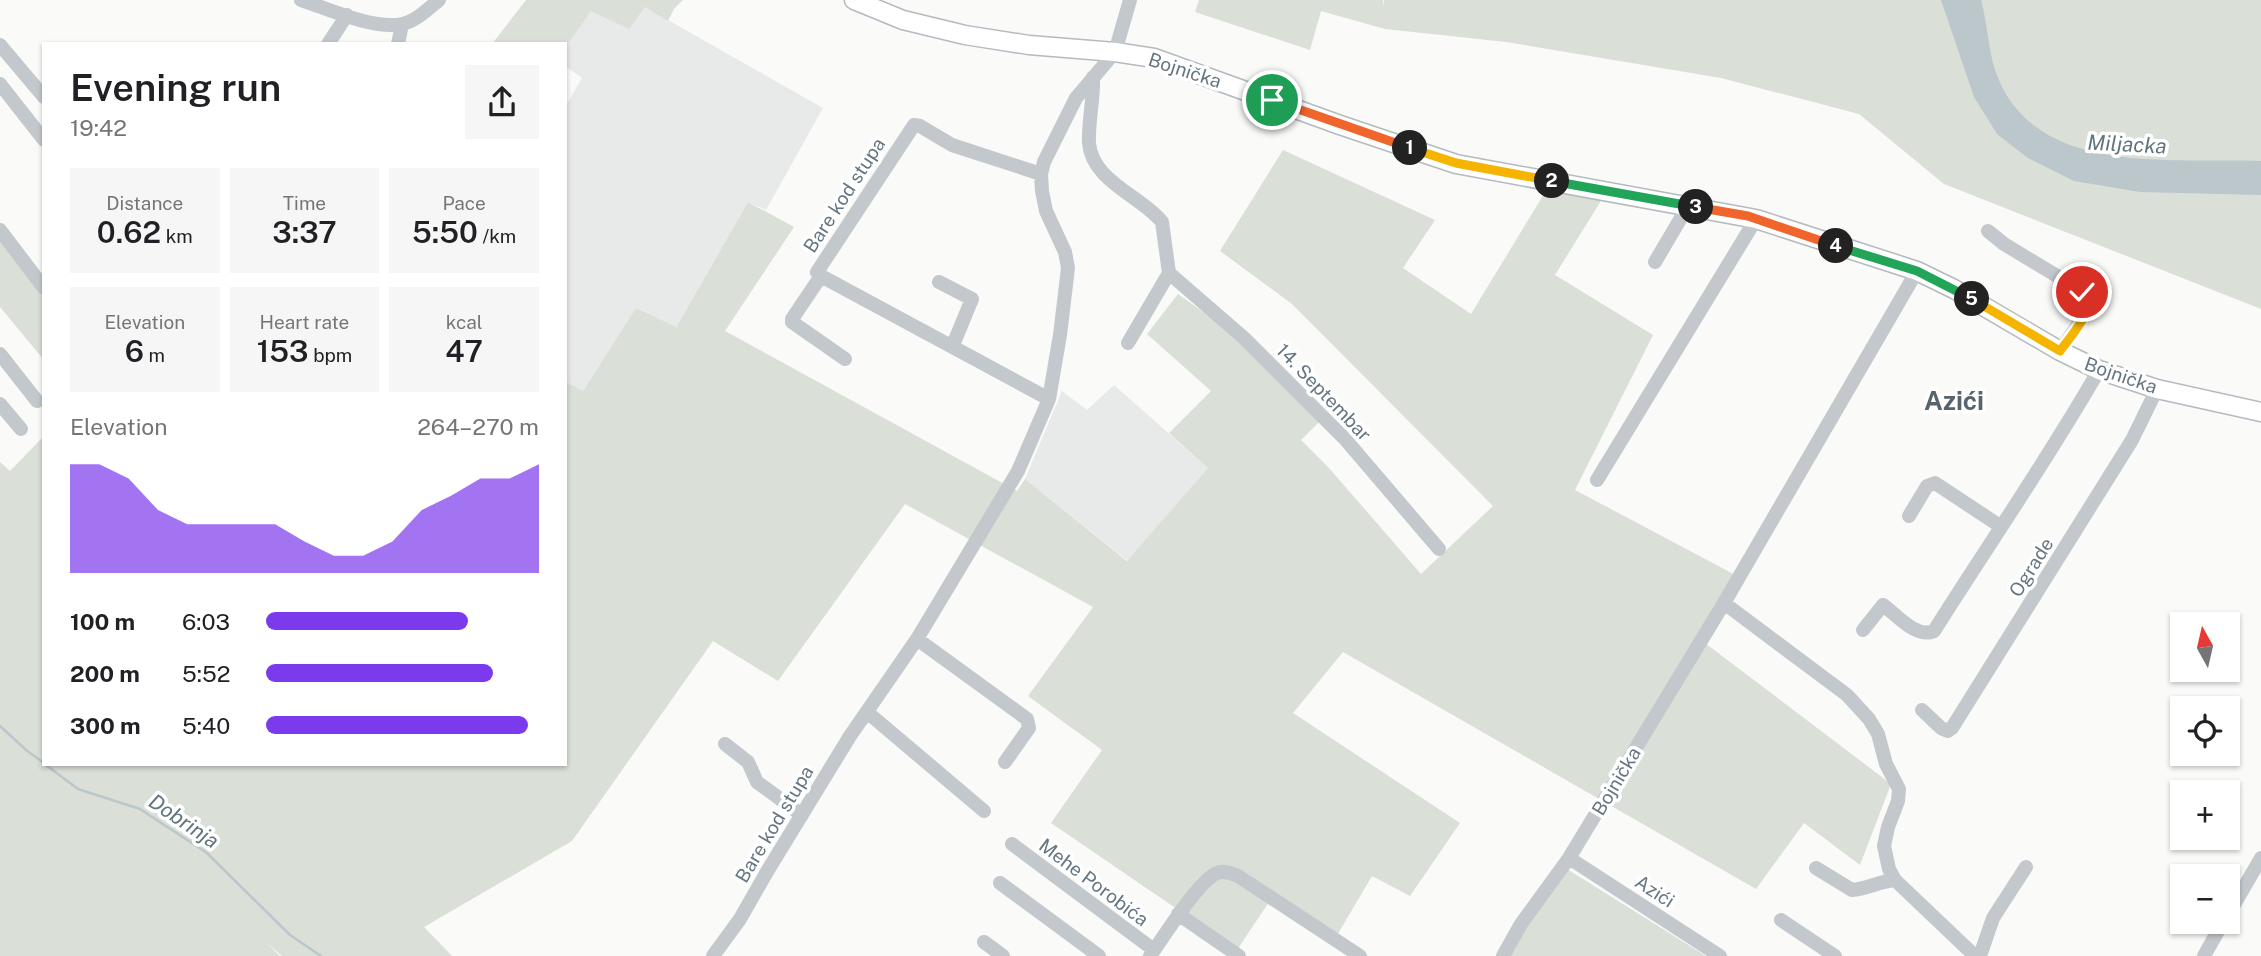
<!DOCTYPE html>
<meta charset="utf-8">
<style>
:root{--surface:#fff;--page:#f6f6f6;--text:#202124;--muted:#757577;--accent:#7c3aed}
body{margin:0;font-family:"Public Sans",sans-serif;background:var(--page);color:var(--text);height:100vh;display:flex;flex-direction:column;font-size:26px;white-space:nowrap}
*{box-sizing:border-box;margin:0}
p{font-size:23px;color:var(--muted)}
.icon{flex:none;width:38px;height:38px;fill:none;stroke:currentColor;stroke-width:2;stroke-linecap:round;stroke-linejoin:round}
.map{position:relative;flex:1;overflow:hidden}
.panel{position:absolute;left:42px;top:42px;width:525px;height:724px;display:flex;flex-direction:column;background:var(--surface);border-radius:0px;box-shadow:0 2px 5px #0004}
.panel>*{flex:none}
.needle{width:46px;rotate:352deg}
.tools{position:absolute;left:2170px;top:612px;display:grid;gap:14px}
.tools a{display:grid;place-items:center;width:70px;height:70px;border-radius:0px;background:var(--surface);box-shadow:0 2px 5px #0004;font-size:35px}
.pin{position:absolute;display:grid;place-items:center;width:60px;height:60px;color:#fff;margin:-30px;border:4px solid #fff;border-radius:50%;box-shadow:0 2px 7px #0007}
.km{position:absolute;width:35px;height:35px;margin:-18px;border-radius:50%;background:#222;color:#fff;font-size:19px;line-height:35px;text-align:center}
.round{display:grid;place-items:center;flex:none;width:74px;height:74px;border-radius:0px;background:var(--page)}
.head{display:flex;align-items:center;justify-content:space-between;height:119px;padding:0 28px}
h1{font-size:38px;font-weight:600;line-height:52px}
.stats{display:grid;grid-template-columns:repeat(3,1fr);gap:10px;height:119px;padding:7px 28px}
.stats div{display:grid;align-content:center;border-radius:0px;background:var(--page);text-align:center}
.stats b{font-size:30px;font-weight:600}
.stats small{font-size:19px;font-weight:400}
.stats p{font-size:19px}
.chart{height:196px;padding:14px 28px}
.chart p{display:flex;justify-content:space-between}
.chart svg{width:100%;height:126px;margin-top:7px;fill:var(--accent);opacity:.7}
ul{padding:0 28px;list-style:none;font-size:23px}
li{display:grid;grid-template-columns:112px 84px 1fr;align-items:center;height:52px}
li i{height:18px;border-radius:9px;background:var(--accent)}
.map>svg:first-child{display:block}
.built{fill:#e8e9e9}
.green{fill:#dadfd7}
.water{fill:#bbc7cb}
.lines{fill:none;stroke-linecap:round;stroke-linejoin:round}
.stream{stroke:#bbc7cb;stroke-width:2.5}
.major-casing{stroke:#b5babe;stroke-width:21}
.minor{stroke:#c3c8cc;stroke-width:14}
.major{stroke:#fff;stroke-width:18}
.split-1-casing{stroke:#fff;stroke-width:14}
.split-2-casing{stroke:#fff;stroke-width:14}
.split-3-casing{stroke:#fff;stroke-width:14}
.split-4-casing{stroke:#fff;stroke-width:14}
.split-5-casing{stroke:#fff;stroke-width:14}
.split-6-casing{stroke:#fff;stroke-width:14}
.split-1{stroke:#f0652b;stroke-width:9}
.split-2{stroke:#f5b400;stroke-width:9}
.split-3{stroke:#22a559;stroke-width:9}
.split-4{stroke:#f0652b;stroke-width:9}
.split-5{stroke:#22a559;stroke-width:9}
.split-6{stroke:#f5b400;stroke-width:9}
.labels{text-anchor:middle;dominant-baseline:central;stroke-width:7;stroke-linejoin:round;paint-order:stroke}
.street-label{font-size:19px;fill:#657683;stroke:#fff}
.water-label{font-size:21px;font-style:italic;fill:#60757c;stroke:#fff}
.district-label{font-size:26px;font-weight:bold;fill:#57646e;stroke:#fff}
</style>
<div class="map">
<svg width="2261" height="956" viewBox="0 0 2261 956">
<rect width="100%" height="100%" fill="#fafaf8"/>
<path class="built" d="M 645,7 L 823,108 L 766,210 L 748,202 L 675,328 L 636,308 L 583,391 L 565,381 L 565,107 L 582,78 L 565,66 L 565,48 L 591,10 Z
M 1114,385 L 1208,468 L 1128,561 L 1025,479 L 1062,391 L 1087,410 Z"/>
<path class="green" d="M 526,0 L 683,0 L 674,9 L 668,21 L 645,7 L 629,29 L 591,11 L 565,48 L 565,44 L 492,44 Z
M 1199,0 L 1383,0 L 1384,7 L 1384,0 L 2261,0 L 2261,309 L 1944,184 L 1859,114 L 1721,78 L 1506,42 L 1385,29 L 1321,11 L 1310,50 L 1195,12 Z
M 1283,150 L 1435,220 L 1403,268 L 1471,314 L 1547,189 L 1604,196 L 1555,275 L 1653,335 L 1575,490 L 1741,578 L 1701,640 L 1891,784 L 1860,865 L 1804,823 L 1756,889 L 1343,652 L 1293,713 L 1460,823 L 1410,896 L 1372,876 L 1336,937 L 1275,893 L 1237,950 L 1051,823 L 1102,750 L 1028,696 L 1093,607 L 905,504 L 778,681 L 713,641 L 572,841 L 424,927 L 452,956 L 282,956 L 267,943 L 280,956 L 0,956 L 0,462 L 10,471 L 44,436 L 44,765 L 565,765 L 565,381 L 583,391 L 636,308 L 676,327 L 748,202 L 794,227 L 725,331 L 1017,491 L 1025,479 L 1127,561 L 1208,468 L 1169,433 L 1211,391 L 1147,334 L 1178,294 L 1238,337 L 1319,422 L 1301,440 L 1329,468 L 1421,574 L 1493,506 L 1292,304 L 1220,251 Z
M 0,237 L 44,295 L 44,360 L 0,307 Z
M 1559,864 L 1706,956 L 1502,956 Z"/>
<path class="water" d="M 1941,0 L 1981,0 C 1988,25 1988,54 1998,78 C 2039,178 2175,157 2261,161 L 2261,195 L 2140,192 L 2074,181 L 2028,158 L 1997,134 L 1974,97 Z"/>
<g class="lines">
<path class="stream" d="M 0,726 L 26,750 L 44,763
M 46,765 L 78,789 L 140,809 L 207,853 L 290,935 L 321,956"/>
<defs>
<path id="major" d="M 854,0 L 903,20 L 965,35 L 1029,45 L 1115,52 L 1154,58 L 1340,125 L 1456,164 L 1756,219 L 1917,271 L 1954,289 L 2060,351 L 2099,370 L 2157,389 L 2261,412"/>
</defs>
<use href="#major" class="major-casing"/>
<path class="minor" d="M 301,0 C 329,9 373,30 402,24 C 416,21 428,9 439,0
M 328,44 L 347,15
M 398,44 L 402,24
M 0,45 L 44,97
M 1093,77 C 1094,99 1088,121 1089,143 C 1092,181 1141,196 1162,222 L 1169,273 L 1244,338 L 1345,439 L 1439,549
M 0,84 L 44,140
M 1041,174 L 952,145 L 920,126 L 914,125 L 817,272 L 821,276 L 1049,399
M 0,230 L 44,288
M 1988,231 L 2004,244 L 2072,285 L 2085,296 L 2087,305 L 2085,315 L 2060,351
M 1655,262 L 1688,206
M 821,276 L 792,319 L 792,322 L 845,359
M 939,282 L 972,299 L 953,345
M 1128,343 L 1169,273
M 0,354 L 37,401
M 0,404 L 21,429
M 1597,480 L 1756,219
M 1909,516 L 1927,486 L 1935,483 L 2000,526
M 1724,603 L 1847,695 L 1869,719 L 1878,734 L 1886,764 L 1899,789 L 1898,801 L 1888,827 L 1884,846 L 1889,869 L 1895,880 L 1975,956
M 1863,630 L 1883,605 C 1897,615 1916,639 1934,631 C 1989,544 2048,459 2099,370
M 917,639 L 1027,719 L 1029,728 L 1005,762
M 1922,710 L 1941,728 L 1948,731 L 1952,728 L 2132,440 L 2157,389
M 867,712 L 984,811
M 725,744 L 748,762 L 757,782 L 802,815
M 1012,844 L 1154,950
M 1569,858 L 1720,956
M 1816,868 L 1852,890 C 1867,889 1880,881 1895,880
M 1000,883 L 1099,956
M 1178,914 L 1239,956
M 2228,915 L 2261,858
M 1781,920 L 1835,956
M 984,942 L 1003,956
M 713,956 L 740,919 L 768,870 L 850,736 L 917,639 L 1018,471 L 1049,399 L 1060,335 L 1068,268 L 1065,252 L 1046,211 L 1042,191 L 1041,174 L 1044,162 L 1076,98 L 1115,52 L 1130,0
M 1150,956 C 1163,938 1198,881 1217,873 C 1224,870 1231,873 1238,876 L 1360,956
M 1503,956 L 1521,924 L 1569,858 L 1724,603 L 1917,271
M 1980,956 L 1993,918 L 2026,867
M 2204,956 L 2223,922"/>
<use href="#major" class="major"/>
</g>
<g class="lines">
<defs>
<path id="split-1" d="M 1272,100 L 1410,148"/>
<path id="split-2" d="M 1410,148 L 1456,163 L 1552,181"/>
<path id="split-3" d="M 1552,181 L 1696,207"/>
<path id="split-4" d="M 1696,207 L 1748,216 L 1836,246"/>
<path id="split-5" d="M 1836,246 L 1917,271 L 1972,299"/>
<path id="split-6" d="M 1972,299 L 2060,351 C 2070,336 2098,310 2082,292"/>
</defs>
<use href="#split-1" class="split-1-casing"/>
<use href="#split-2" class="split-2-casing"/>
<use href="#split-3" class="split-3-casing"/>
<use href="#split-4" class="split-4-casing"/>
<use href="#split-5" class="split-5-casing"/>
<use href="#split-6" class="split-6-casing"/>
<use href="#split-1" class="split-1"/>
<use href="#split-2" class="split-2"/>
<use href="#split-3" class="split-3"/>
<use href="#split-4" class="split-4"/>
<use href="#split-5" class="split-5"/>
<use href="#split-6" class="split-6"/>
</g>
<g class="labels">
<g class="street-label">
<text transform="translate(1185 70) rotate(18)">Bojnička</text>
<text transform="translate(844 195) rotate(-57)">Bare kod stupa</text>
<text transform="translate(2121 375) rotate(19)">Bojnička</text>
<text transform="translate(1324 392) rotate(46)">14. Septembar</text>
<text transform="translate(2031 567) rotate(-58)">Ograde</text>
<text transform="translate(1616 781) rotate(-59)">Bojnička</text>
<text transform="translate(774 824) rotate(-59)">Bare kod stupa</text>
<text transform="translate(1094 882) rotate(37)">Mehe Porobića</text>
<text transform="translate(1655 891) rotate(33)">Azići</text>
</g>
<g class="water-label">
<text transform="translate(2127 144) rotate(3)">Miljacka</text>
<text transform="translate(184 821) rotate(34)">Dobrinja</text>
</g>
<g class="district-label">
<text x="1954" y="400">Azići</text>
</g>
</g>
</svg>
<div class="tools">
<a><svg class="needle" viewBox="-14 -14 28 28"><path d="M0-13l5 13h-10z" fill="#e53935"/><path d="M0 13l5-13h-10z" fill="#757577"/></svg></a>
<a><svg class="icon" aria-label="locate" viewBox="0 0 24 24"><circle cx="12" cy="12" r="6"/><path d="M12 2v4M12 18v4M2 12h4M18 12h4"/></svg></a>
<a>+</a>
<a>−</a>
</div>
<div class="pin" style="left:1272px;top:100px;background:#1e9e55"><svg class="icon" aria-label="arrive" viewBox="0 0 24 24"><path d="M6 21V4h12l-3 4 3 4H6"/></svg></div>
<div class="pin" style="left:2082px;top:292px;background:#d93025"><svg class="icon" aria-label="check" viewBox="0 0 24 24"><path d="M5 12l5 5 9-10"/></svg></div>
<b class="km" style="left:1410px;top:148px">1</b>
<b class="km" style="left:1552px;top:181px">2</b>
<b class="km" style="left:1696px;top:207px">3</b>
<b class="km" style="left:1836px;top:246px">4</b>
<b class="km" style="left:1972px;top:299px">5</b>
<section class="panel">
<div class="head"><div><h1>Evening run</h1><p>19:42</p></div><a class="round"><svg class="icon" aria-label="share" viewBox="0 0 24 24"><path d="M12 15V3M7 8l5-5 5 5M5 13v7h14v-7"/></svg></a></div>
<div class="stats">
<div><p>Distance</p><b>0.62<small> km</small></b></div>
<div><p>Time</p><b>3:37</b></div>
<div><p>Pace</p><b>5:50<small> /km</small></b></div>
</div>
<div class="stats">
<div><p>Elevation</p><b>6<small> m</small></b></div>
<div><p>Heart rate</p><b>153<small> bpm</small></b></div>
<div><p>kcal</p><b>47</b></div>
</div>
<div class="chart"><p><span>Elevation</span>264–270 m</p>
<svg viewBox="0 0 160 44" preserveAspectRatio="none"><path d="M0 44V6L10 6L20 11L30 22L40 27L50 27L60 27L70 27L80 33L90 38L100 38L110 33L120 22L130 17L140 11L150 11L160 6V44z"/></svg>
</div>
<ul>
<li><b>100 m</b>6:03<i style="width:74%"></i></li>
<li><b>200 m</b>5:52<i style="width:83%"></i></li>
<li><b>300 m</b>5:40<i style="width:96%"></i></li>
</ul>
</section>
</div>
